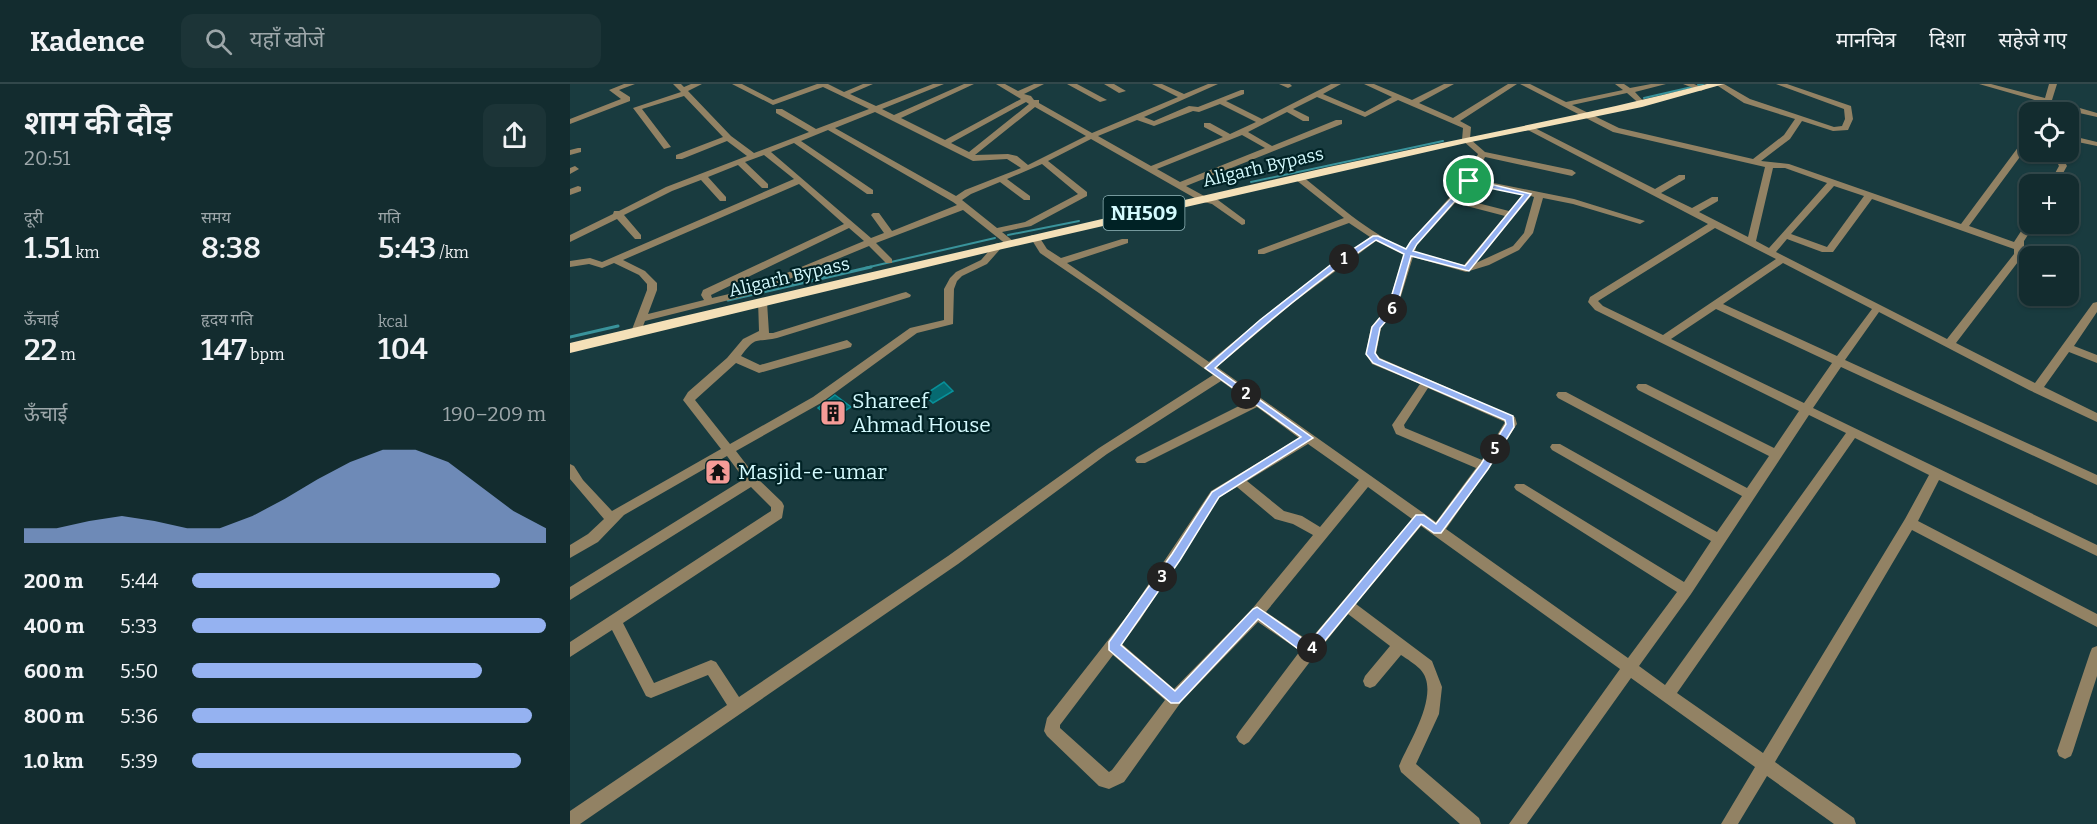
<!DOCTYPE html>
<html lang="hi">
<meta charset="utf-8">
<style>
:root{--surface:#132c2f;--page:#1c3437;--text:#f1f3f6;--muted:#9da7aa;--line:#32484b;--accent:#95b2f1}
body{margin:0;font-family:Bitter,"Noto Sans Devanagari",serif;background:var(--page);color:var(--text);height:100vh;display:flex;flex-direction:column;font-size:22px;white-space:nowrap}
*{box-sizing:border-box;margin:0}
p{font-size:20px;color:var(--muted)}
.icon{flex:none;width:33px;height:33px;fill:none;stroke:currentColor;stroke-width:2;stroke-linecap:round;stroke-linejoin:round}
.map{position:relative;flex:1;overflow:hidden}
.drawer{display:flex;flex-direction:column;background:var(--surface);width:570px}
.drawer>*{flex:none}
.controls{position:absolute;left:1449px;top:18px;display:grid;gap:12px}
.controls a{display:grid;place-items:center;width:60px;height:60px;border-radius:12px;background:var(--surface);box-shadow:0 2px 4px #0004,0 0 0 2px var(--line);font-size:30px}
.pin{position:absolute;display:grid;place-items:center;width:51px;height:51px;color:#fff;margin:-26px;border:3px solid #fff;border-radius:50%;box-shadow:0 2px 6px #0007}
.km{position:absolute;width:30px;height:30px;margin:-15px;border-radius:50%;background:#222;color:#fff;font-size:16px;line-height:30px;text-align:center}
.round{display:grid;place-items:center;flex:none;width:63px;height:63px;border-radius:12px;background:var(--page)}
.summary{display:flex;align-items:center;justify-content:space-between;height:102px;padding:0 24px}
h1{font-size:33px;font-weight:600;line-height:45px}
.metrics{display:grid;grid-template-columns:repeat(3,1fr);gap:9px;height:102px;padding:6px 24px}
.metrics div{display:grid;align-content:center}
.metrics b{font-size:30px;font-weight:600}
.metrics small{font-size:16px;font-weight:400}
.metrics p{font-size:16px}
.chart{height:168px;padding:12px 24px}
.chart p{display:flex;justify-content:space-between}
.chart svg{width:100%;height:108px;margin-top:6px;fill:var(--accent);opacity:.7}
ul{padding:0 24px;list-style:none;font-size:20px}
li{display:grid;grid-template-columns:96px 72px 1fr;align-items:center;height:45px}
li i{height:15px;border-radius:8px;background:var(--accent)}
header{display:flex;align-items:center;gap:36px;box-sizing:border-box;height:84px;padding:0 30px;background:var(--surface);border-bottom:2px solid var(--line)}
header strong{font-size:28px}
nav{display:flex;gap:33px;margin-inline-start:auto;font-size:21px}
.search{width:420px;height:54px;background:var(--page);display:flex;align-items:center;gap:15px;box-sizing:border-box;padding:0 21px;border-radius:12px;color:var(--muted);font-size:22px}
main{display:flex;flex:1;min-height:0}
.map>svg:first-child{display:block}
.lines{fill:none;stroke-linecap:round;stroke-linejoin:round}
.stream-far1{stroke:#39939b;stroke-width:2}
.stream{stroke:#39939b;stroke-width:3}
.building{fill:#066a71;stroke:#089099;stroke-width:1.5}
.minor{fill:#928264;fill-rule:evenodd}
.trunk{fill:#f4e0b8;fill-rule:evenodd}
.route{fill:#95b2f1;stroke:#fff;stroke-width:1.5;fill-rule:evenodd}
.labels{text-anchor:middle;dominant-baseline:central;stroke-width:4.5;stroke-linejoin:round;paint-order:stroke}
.far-street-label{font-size:18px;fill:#d4fafe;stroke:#002225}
.shield{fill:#002225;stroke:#94b9bd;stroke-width:1.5}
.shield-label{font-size:20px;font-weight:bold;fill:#d4fafe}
.poi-label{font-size:21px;fill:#d4fafe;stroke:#002225;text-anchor:start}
</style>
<header>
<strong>Kadence</strong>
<div class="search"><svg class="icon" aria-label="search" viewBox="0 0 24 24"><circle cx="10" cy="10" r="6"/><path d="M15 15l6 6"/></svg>यहाँ खोजें</div>
<nav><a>मानचित्र</a><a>दिशा</a><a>सहेजे गए</a></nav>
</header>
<main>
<section class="drawer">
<div class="summary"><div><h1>शाम की दौड़</h1><p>20:51</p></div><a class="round"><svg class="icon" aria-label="share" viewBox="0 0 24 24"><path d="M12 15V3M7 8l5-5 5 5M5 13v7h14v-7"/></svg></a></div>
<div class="metrics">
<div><p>दूरी</p><b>1.51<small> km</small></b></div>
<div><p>समय</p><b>8:38</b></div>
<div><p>गति</p><b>5:43<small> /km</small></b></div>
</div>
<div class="metrics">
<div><p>ऊँचाई</p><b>22<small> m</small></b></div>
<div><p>हृदय गति</p><b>147<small> bpm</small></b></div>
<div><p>kcal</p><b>104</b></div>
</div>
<div class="chart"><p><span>ऊँचाई</span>190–209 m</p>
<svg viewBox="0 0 160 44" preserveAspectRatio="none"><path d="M0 44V38L10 38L20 35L30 33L40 35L50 38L60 38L70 33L80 26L90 18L100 11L110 6L120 6L130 11L140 21L150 31L160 38V44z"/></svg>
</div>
<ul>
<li><b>200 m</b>5:44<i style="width:87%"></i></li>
<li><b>400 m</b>5:33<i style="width:100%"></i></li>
<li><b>600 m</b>5:50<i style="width:82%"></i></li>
<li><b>800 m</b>5:36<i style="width:96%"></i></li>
<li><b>1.0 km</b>5:39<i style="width:93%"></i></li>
</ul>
</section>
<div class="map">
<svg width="1527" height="740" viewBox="0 0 1527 740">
<rect width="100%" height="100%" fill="#193b3f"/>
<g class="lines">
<path class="stream-far1" d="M 1128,1 L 1133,0
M 1074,14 L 1122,3
M 681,98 L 873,57
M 438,151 L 509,137
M 295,184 L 425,154"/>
<path class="stream" d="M 158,216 L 301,183
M 0,253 L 48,242"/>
</g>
<path class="building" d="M 374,298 L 383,307 L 363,319 L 354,311 Z
M 265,311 L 281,323 L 262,335 L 248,324 Z"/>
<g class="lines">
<path class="minor" d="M 54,0 L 65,0 L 49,6 L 60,13 L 60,17 L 0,40 L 0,35 L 51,15 L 39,6 Z
M 103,0 L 111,0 L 114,3 L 121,0 L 132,0 L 118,7 L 161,52 L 184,69 L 239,48 L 206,29 L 206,25 L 212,25 L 246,45 L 299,25 L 253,3 L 203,21 L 162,0 L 172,0 L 203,16 L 247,0 L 258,0 L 274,8 L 293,0 L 303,0 L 280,10 L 306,22 L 363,0 L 374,0 L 312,25 L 324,31 L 394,0 L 404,0 L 331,34 L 375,56 L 451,15 L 426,0 L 435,0 L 448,7 L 464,0 L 474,0 L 454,10 L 461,12 L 464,16 L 469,16 L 469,19 L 522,49 L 608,13 L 582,0 L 592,0 L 614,10 L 638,0 L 648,0 L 574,33 L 584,37 L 619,22 L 628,23 L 671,6 L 674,6 L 674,10 L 656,17 L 692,35 L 761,0 L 771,0 L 753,10 L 795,28 L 822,13 L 794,0 L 804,0 L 842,16 L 874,0 L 884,0 L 849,19 L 883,34 L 938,0 L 947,0 L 890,37 L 901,43 L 900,55 L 915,68 L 1002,86 L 1006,89 L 1002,92 L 915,73 L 904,95 L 1004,115 L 1075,137 L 1070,140 L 1003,120 L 973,114 L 963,149 L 949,166 L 919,181 L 896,188 L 843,173 L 827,225 L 811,244 L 806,270 L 810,274 L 945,333 L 947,340 L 945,343 L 918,385 L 876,445 L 1058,574 L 1107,508 L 946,406 L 944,403 L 946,400 L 954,400 L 1114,498 L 1141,457 L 982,366 L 980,363 L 982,360 L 990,360 L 1147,448 L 1172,412 L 988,314 L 986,311 L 988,308 L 996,308 L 1177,404 L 1199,372 L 1068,306 L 1066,303 L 1068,300 L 1076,300 L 1204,364 L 1229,327 L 1025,226 L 1018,218 L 1020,213 L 1138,140 L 952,43 L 959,41 L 1085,105 L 1109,91 L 1115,91 L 1115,95 L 1091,109 L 1122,124 L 1142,113 L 1148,113 L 1148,117 L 1129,128 L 1178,153 L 1195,83 L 1043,48 L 950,0 L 960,0 L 996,18 L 1053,6 L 1045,0 L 1054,0 L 1060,4 L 1081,0 L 1096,0 L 1065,8 L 1076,20 L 1072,22 L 1057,9 L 1002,21 L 1049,44 L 1183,75 L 1214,51 L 1225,35 L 1174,19 L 1145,0 L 1154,0 L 1180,15 L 1264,43 L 1272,42 L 1275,35 L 1274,25 L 1206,0 L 1217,0 L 1281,22 L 1283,35 L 1278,46 L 1263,47 L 1232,37 L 1220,55 L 1191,77 L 1219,80 L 1391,140 L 1449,62 L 1455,62 L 1455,66 L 1399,142 L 1444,158 L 1457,138 L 1465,140 L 1454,157 L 1454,170 L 1386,259 L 1465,299 L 1523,219 L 1527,218 L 1527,228 L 1504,262 L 1527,271 L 1527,279 L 1499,268 L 1474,303 L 1527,329 L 1527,338 L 1459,306 L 1309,228 L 1275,276 L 1527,391 L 1527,401 L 1271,283 L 1243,324 L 1527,461 L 1527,472 L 1369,396 L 1348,437 L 1527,530 L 1527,543 L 1342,446 L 1205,678 L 1284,734 L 1286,740 L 1264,740 L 1197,692 L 1168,740 L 1151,740 L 1185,683 L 1061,594 L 957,740 L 939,740 L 1050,585 L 851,442 L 786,520 L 862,577 L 872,603 L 869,630 L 846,680 L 909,734 L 911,740 L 890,740 L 831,688 L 829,682 C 839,658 872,608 850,585 C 845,580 837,575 831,571 L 805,602 L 800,604 L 795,602 L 793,597 L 795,592 L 820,562 L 778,530 L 745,571 L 679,658 L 674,661 L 669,658 L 666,653 L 669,648 L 730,567 L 688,538 L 611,618 L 554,698 L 539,705 L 529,702 L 477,652 L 474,647 L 477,634 L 560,528 L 641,407 L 729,354 L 687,323 L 575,379 L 567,379 L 565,376 L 567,373 L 679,317 L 651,297 L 537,370 L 388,480 L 10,740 L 0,740 L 0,727 L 157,621 L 138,591 L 81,614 L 76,612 L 42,546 L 0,573 L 0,558 L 201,427 L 201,423 L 181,403 L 0,516 L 0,503 L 174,395 L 157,372 L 54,431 L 28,458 L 0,474 L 0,461 L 18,450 L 34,435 L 0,395 L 0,380 L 4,382 L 13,396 L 42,427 L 151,365 L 113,316 L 118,308 L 157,274 L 173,255 L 189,247 L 188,216 L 192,215 L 197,218 L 199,249 L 203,249 L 332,209 L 336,208 L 341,211 L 340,213 L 207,254 C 184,259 187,251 171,272 L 190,281 L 277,256 L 282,260 L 281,263 L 189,289 L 166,279 L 125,316 L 160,360 L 243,313 L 340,244 L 374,236 L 374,205 L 380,194 L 386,188 L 411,176 L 425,160 L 428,159 L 433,162 L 417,180 L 392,192 L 387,197 L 384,205 L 383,240 L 347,249 L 251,319 L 166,367 L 186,393 L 212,418 L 214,422 L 212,434 L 53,539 L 84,599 L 141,576 L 146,578 L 169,613 L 378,472 L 529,364 L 643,291 L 529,209 L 470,169 L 460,153 L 462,151 L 468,151 L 477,165 L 491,174 L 552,155 L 558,155 L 558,159 L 497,179 L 639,278 L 717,214 L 800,153 L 779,139 L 694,170 L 688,170 L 688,166 L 774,134 L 726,96 L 726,92 L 732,92 C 765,118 797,148 836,165 L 839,159 L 895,96 L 908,70 L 892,56 L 893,44 L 828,16 L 795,33 L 747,13 L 723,25 L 739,33 L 739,37 L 733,37 L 717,28 L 678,48 L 702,62 L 766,36 L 772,36 L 772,40 L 616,102 L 636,113 L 648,116 L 675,136 L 675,140 L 672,141 L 642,120 L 630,117 L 521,55 L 478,77 L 517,108 L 517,112 L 461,142 L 432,148 L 443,157 L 443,161 L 437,161 L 393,126 L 306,159 L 322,175 L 322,179 L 316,179 L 299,162 L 183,210 L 75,237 L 70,250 L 66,251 L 61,248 L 77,206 L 77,200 L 69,191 L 44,179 L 32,184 L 19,180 L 0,183 L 0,177 L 20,174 L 32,178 L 224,95 L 194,71 L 175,78 L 198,100 L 198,104 L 192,104 L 168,81 L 138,93 L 156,113 L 156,117 L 150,117 L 131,96 L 102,107 L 54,131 L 71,151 L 71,155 L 65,155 L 47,135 L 0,158 L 0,151 L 43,130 L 44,127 L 49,127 L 96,103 L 177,72 L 157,57 L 112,75 L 106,75 L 106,71 L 153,53 L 114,12 L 72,25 L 101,63 L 94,65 L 63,24 L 111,8 ZM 456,18 L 459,20 L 399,68 L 381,59 ZM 650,20 L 686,38 L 660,50 L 640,39 L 634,39 L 634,43 L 653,53 L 581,82 L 528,52 L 567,36 L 584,42 L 623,27 L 629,28 ZM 465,23 L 516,52 L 458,81 L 447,72 L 438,70 L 405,71 ZM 305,28 L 403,77 L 437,75 L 451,84 L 395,106 L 386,112 L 265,44 ZM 258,46 L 383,118 L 387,121 L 322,147 L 309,129 L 303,129 L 301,131 L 314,149 L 301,154 L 201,68 L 224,59 L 297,110 L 303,110 L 303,106 L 231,57 ZM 672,51 L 695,64 L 610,98 L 587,85 ZM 472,80 L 508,110 L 455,138 L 427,144 L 392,116 L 401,110 L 430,98 L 454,116 L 460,116 L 460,112 L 437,95 ZM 1203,84 L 1215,84 L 1257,99 L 1199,164 L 1186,157 ZM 229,100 L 274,140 L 133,206 L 131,211 L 134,216 L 78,230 L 87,206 L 87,199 L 75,187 L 53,176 ZM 901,100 L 953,110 L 939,127 L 888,114 ZM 1264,102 L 1294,112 L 1257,163 L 1221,150 ZM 961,112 L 964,113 L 954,149 L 943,162 L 906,179 ZM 1302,115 L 1444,165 L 1444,170 L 1377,255 L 1206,168 L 1217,155 L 1252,168 L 1263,168 ZM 885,119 L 935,132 L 894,181 L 845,168 L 846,162 ZM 279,144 L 294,157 L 176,206 L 142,214 L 141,211 ZM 1145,144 L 1206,175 L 1093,251 L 1033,222 L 1028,217 ZM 806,157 L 834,171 L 817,224 L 801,243 L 796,270 L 802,280 L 850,300 L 822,341 L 826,350 L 906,384 L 866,438 L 647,283 L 724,218 ZM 1213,179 L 1302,225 L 1267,272 L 1153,220 ZM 1146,225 L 1262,279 L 1234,319 L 1101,255 ZM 858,304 L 935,338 L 912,376 L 835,344 L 834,341 ZM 1239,331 L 1276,349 L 1095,601 L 1069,582 L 1121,510 ZM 1285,354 L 1359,391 L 1335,435 L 1193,669 L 1107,609 ZM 738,360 L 789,396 L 750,443 L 732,432 L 714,427 L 677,397 ZM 667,403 L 705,435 L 723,440 L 743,451 L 682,525 L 604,605 L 552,560 L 570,536 L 649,413 ZM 798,403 L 842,435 L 739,557 L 696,528 ZM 543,571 L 595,616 L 542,686 L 539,688 L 490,644 L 490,641 Z
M 497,0 L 507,0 L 537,16 L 530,18 Z
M 534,0 L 544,0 L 556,7 L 549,9 Z
M 709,0 L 720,0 L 722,2 L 718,4 Z
M 1113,0 L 1124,0 L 1135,5 L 1131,7 Z
M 1409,0 L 1421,0 L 1475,14 L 1479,0 L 1487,0 L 1482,16 L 1527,29 L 1527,33 L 1505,28 L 1502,36 L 1498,38 L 1498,28 L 1496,25 Z
M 1498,51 L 1527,58 L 1527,62 L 1498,56 Z
M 8,64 L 11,64 L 11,68 L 0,71 L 0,66 Z
M 1482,68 L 1490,68 L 1497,82 L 1487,100 L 1479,100 L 1489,82 Z
M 5,82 L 9,85 L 0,90 L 0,84 Z
M 8,102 L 11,103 L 11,107 L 0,111 L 0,105 Z
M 1527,562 L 1527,592 L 1503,667 L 1501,672 L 1495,675 L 1489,672 L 1487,667 L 1520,569 L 1522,564 Z"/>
<path class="trunk" d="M 1137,0 L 1154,0 L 1072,23 L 896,59 L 428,166 L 0,269 L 0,259 C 253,199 506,141 759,83 C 885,55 1012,32 1137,0 Z"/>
</g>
<path class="route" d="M 899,95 L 961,110 L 899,187 L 841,172 L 826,225 L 810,244 L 805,269 L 809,275 L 943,332 L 944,343 L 918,385 L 871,449 L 864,449 L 851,440 L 744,570 L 735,570 L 688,535 L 609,619 L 601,619 L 539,566 L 539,558 L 602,470 L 642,408 L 731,353 L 635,284 L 690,236 L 768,175 L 803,152 L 808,152 L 836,165 L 841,157 ZM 900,100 L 953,111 L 895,182 L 843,167 L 847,160 ZM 806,156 L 834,170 L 818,224 L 802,243 L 796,270 L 803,279 L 935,336 L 936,340 L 911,380 L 866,440 L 854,431 L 846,431 L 739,559 L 687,523 L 683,525 L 605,607 L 551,561 L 610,476 L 649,413 L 743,354 L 645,284 C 697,238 749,195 806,156 Z"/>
<defs>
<symbol id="building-square" viewBox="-11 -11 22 22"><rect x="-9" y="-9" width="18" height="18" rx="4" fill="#f59b97" stroke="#002225"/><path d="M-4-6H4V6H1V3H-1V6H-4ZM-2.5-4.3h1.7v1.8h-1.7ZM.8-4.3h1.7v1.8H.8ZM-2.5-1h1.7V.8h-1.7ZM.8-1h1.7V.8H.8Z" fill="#111"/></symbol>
<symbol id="temple-square" viewBox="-11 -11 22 22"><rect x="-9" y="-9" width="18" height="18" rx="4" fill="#f59b97" stroke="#002225"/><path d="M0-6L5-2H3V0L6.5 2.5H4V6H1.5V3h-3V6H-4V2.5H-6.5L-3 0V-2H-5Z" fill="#111"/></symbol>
</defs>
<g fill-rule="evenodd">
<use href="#building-square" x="248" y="314" width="30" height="30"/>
<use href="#temple-square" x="133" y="373" width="30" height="30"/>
</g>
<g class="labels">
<g class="far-street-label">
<text transform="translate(693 83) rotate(-13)">Aligarh Bypass</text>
<text transform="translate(219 193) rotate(-13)">Aligarh Bypass</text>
</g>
<rect class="shield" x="533.5" y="112" width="81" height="34" rx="4.5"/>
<g class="shield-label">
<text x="574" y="129">NH509</text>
</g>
<g class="poi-label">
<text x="282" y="317">Shareef<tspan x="282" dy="24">Ahmad House</tspan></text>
<text x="168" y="388">Masjid-e-umar</text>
</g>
</g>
</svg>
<div class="controls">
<a><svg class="icon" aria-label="locate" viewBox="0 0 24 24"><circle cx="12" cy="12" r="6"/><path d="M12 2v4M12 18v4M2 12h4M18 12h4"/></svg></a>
<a>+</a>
<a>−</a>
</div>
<div class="pin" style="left:899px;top:97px;background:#1e9e55"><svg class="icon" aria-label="arrive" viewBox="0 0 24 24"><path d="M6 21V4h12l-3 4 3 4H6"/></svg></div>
<b class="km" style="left:774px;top:175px">1</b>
<b class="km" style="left:676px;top:310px">2</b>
<b class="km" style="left:592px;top:493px">3</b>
<b class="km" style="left:742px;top:564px">4</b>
<b class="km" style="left:925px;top:365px">5</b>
<b class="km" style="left:822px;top:225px">6</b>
</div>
</main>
